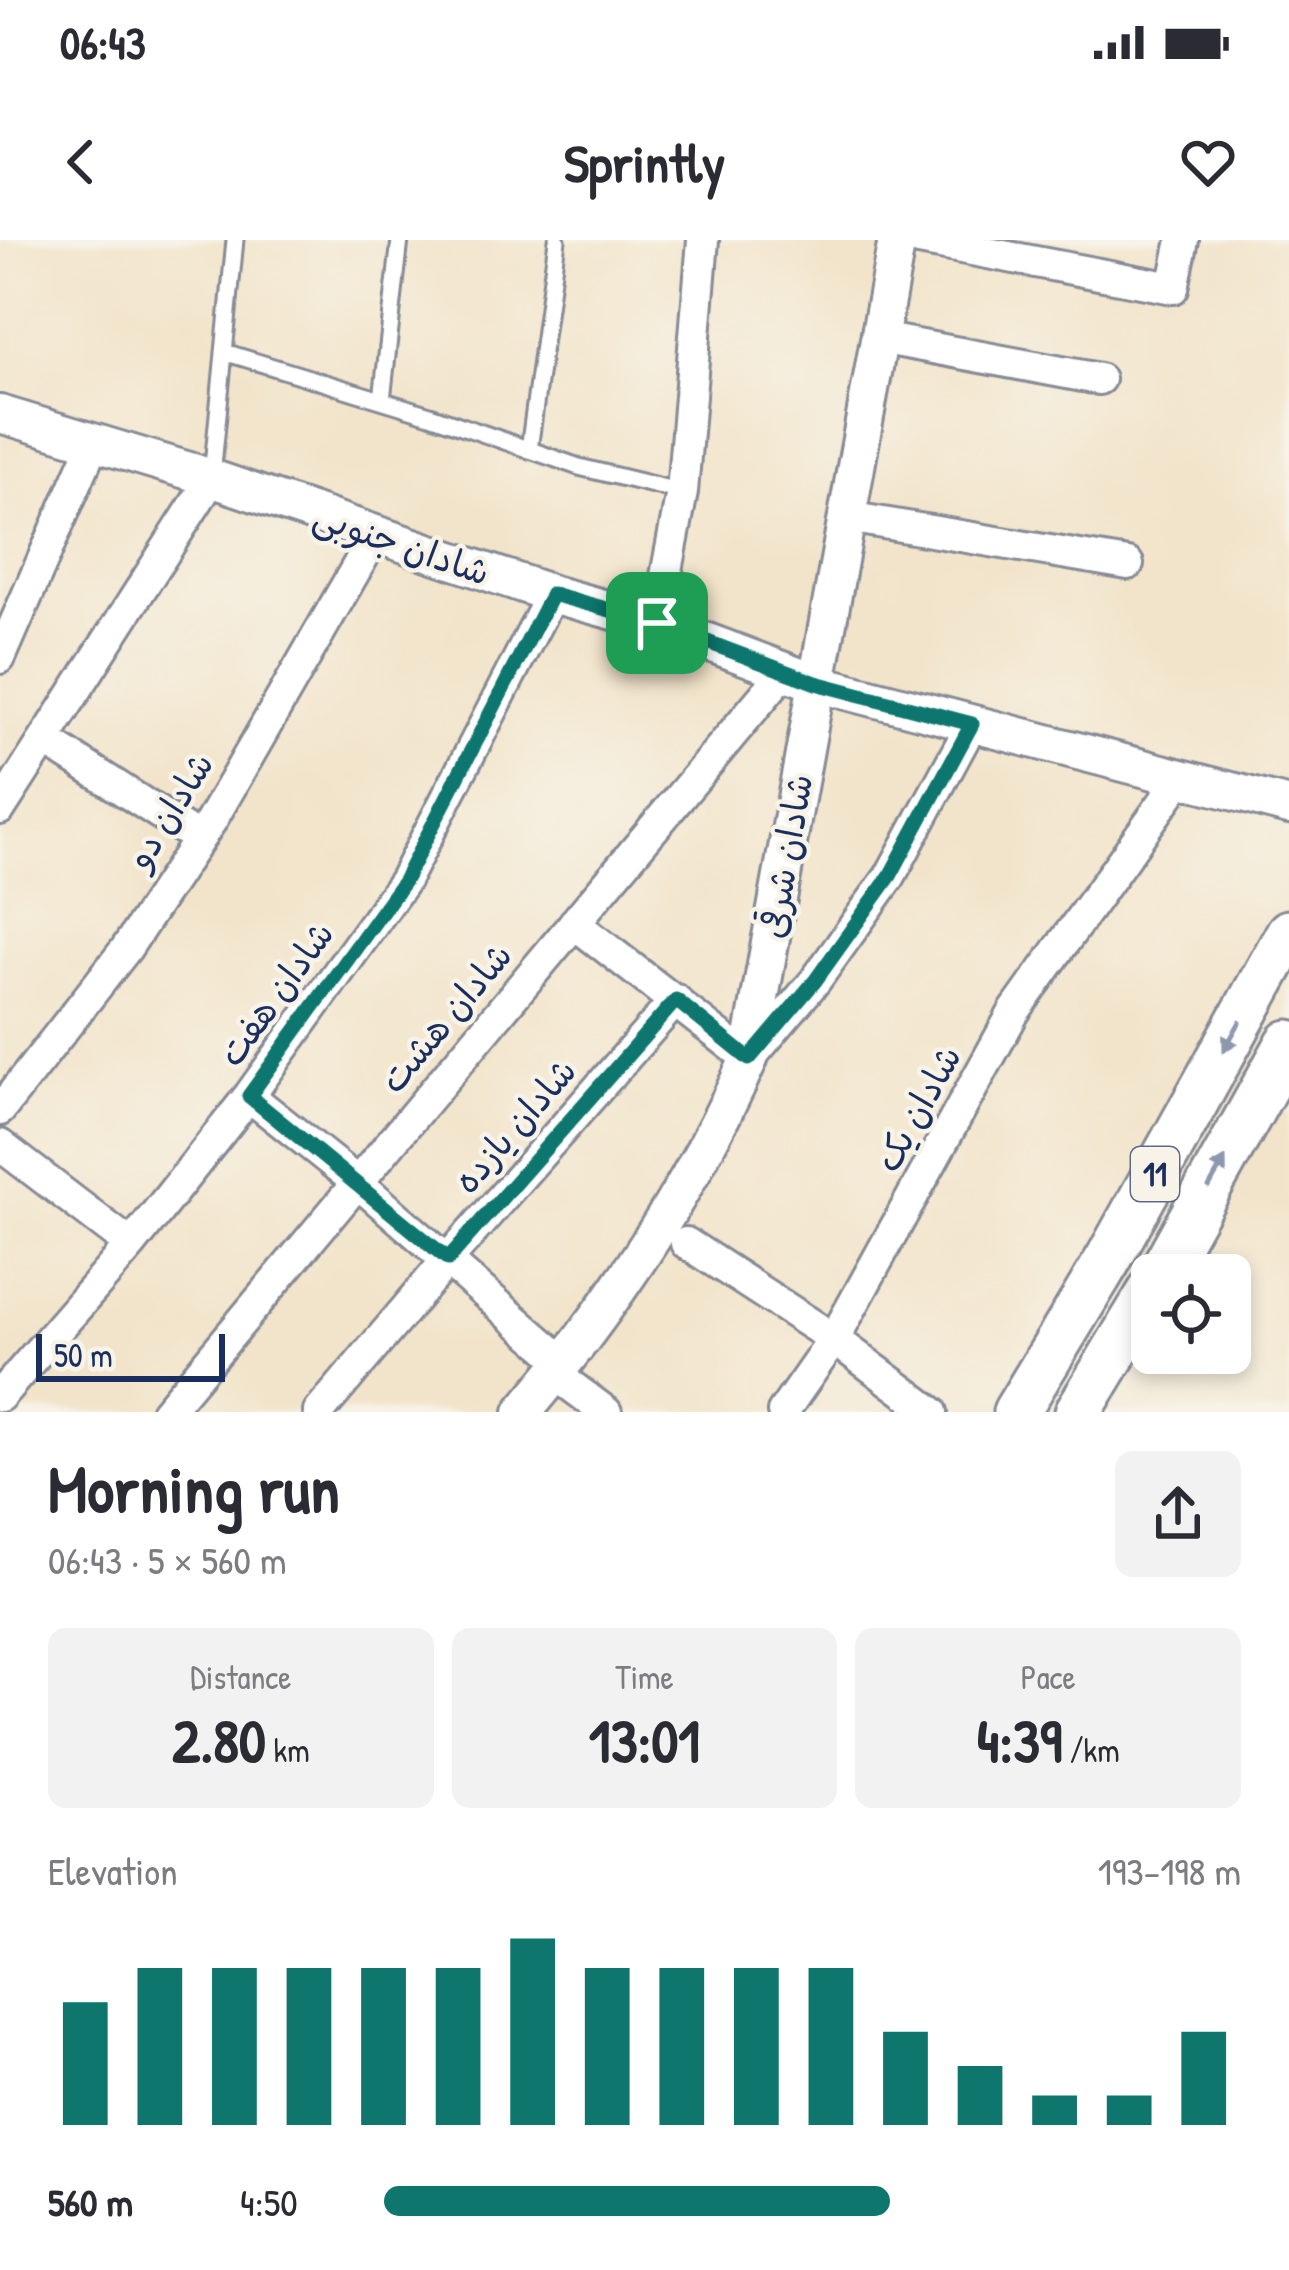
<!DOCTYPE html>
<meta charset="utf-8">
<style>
:root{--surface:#fff;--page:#f2f2f3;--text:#2b2b33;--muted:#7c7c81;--accent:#0f766e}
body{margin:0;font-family:"Patrick Hand","Playpen Sans Arabic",sans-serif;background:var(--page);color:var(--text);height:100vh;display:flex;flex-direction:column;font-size:45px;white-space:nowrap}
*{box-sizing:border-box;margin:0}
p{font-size:39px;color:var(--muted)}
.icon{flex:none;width:66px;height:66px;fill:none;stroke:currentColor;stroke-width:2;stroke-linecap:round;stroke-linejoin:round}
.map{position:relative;height:1172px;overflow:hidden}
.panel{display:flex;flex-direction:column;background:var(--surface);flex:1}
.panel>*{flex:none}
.buttons{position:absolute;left:1131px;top:1014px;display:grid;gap:24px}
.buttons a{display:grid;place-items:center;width:120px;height:120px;border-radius:18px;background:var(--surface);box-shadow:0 6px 18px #0003;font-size:60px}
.scale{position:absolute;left:36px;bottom:30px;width:189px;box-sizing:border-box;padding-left:12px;border:6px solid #1b2f5e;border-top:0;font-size:33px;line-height:42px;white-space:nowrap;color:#1b2f5e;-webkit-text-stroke:9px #f7f3e8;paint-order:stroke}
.pin{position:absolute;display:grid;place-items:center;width:102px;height:102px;color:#fff;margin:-51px;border-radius:24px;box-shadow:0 6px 18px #0006}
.round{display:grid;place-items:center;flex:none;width:126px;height:126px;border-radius:18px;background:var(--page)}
.headline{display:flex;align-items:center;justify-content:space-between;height:204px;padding:0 48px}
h1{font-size:66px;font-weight:700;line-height:90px}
.stats{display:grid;grid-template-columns:repeat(3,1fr);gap:18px;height:204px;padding:12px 48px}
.stats div{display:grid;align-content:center;border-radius:18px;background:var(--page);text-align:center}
.stats b{font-size:60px;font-weight:700}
.stats small{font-size:33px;font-weight:400}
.stats p{font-size:33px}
.chart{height:336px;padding:24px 48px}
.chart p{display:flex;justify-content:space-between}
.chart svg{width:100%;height:216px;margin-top:12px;stroke:var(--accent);stroke-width:6}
ul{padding:0 48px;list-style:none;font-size:39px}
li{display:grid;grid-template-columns:192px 144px 1fr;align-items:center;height:90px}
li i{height:30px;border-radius:15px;background:var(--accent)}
.status{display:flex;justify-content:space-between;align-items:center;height:84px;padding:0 60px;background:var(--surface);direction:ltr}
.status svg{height:33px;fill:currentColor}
header{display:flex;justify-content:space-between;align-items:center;height:156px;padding:0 48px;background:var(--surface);font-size:54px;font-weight:700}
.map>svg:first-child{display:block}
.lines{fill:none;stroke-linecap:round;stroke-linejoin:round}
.service-casing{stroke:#868a94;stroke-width:21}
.minor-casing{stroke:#868a94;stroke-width:36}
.tertiary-casing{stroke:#868a94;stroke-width:42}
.primary-casing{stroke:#868a94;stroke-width:51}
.service{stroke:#fff;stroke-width:15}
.minor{stroke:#fff;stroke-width:30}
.tertiary{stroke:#fff;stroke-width:36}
.primary{stroke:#fff;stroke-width:45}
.oneway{fill:#8d97ae}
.route-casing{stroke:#fff;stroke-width:24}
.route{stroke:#0f766e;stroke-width:15}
.labels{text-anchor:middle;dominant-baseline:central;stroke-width:9;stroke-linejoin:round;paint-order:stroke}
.shield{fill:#f7f3e8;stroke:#5d6a87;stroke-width:3}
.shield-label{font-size:33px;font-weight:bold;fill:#1b2f5e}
.street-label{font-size:36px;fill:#1b2f5e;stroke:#f7f3e8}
</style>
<div class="status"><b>06:43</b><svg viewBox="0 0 49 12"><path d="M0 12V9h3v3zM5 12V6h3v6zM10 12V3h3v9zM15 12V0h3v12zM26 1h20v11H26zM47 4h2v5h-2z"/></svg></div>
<header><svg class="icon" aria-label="back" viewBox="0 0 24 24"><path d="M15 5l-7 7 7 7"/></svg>Sprintly<svg class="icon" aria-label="heart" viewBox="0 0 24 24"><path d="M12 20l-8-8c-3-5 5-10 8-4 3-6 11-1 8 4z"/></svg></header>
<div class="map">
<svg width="1289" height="1172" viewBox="0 0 1289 1172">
<rect width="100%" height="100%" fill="#f7f3e8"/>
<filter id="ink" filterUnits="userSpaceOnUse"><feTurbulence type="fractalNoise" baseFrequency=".00833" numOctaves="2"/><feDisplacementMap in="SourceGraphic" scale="24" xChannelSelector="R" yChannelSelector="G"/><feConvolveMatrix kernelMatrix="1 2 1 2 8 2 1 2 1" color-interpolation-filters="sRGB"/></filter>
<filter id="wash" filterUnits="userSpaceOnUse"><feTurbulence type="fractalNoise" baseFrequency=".004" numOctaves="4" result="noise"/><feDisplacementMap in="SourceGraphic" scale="48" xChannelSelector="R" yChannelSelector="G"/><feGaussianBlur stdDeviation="2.7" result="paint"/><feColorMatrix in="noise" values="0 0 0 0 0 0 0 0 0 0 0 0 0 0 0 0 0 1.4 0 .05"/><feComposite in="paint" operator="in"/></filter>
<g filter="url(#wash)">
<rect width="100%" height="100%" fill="#f2e4ca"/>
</g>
<g filter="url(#ink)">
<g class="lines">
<defs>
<path id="service" d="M 224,112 L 430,175 L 579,227 L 682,252
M 382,160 L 400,0
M 529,210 L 557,0
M 212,236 L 235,0"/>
<path id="minor" d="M 919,0 L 1173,48 L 1183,0
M 879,98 L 1099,139
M 847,277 L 1128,324
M 657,383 L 682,252 L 703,0
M 0,418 L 94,202
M 45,500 L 199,599
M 0,569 L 212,238
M 574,683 L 749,819 L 815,741 L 890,636 L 972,484
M 249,856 L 357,942 L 565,1123
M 0,870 L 126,709 L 211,581 L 376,294
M 0,905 L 131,1005
M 686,1003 L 834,1099 L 1014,772 L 1181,538
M 555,1134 L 606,1172
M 0,1156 L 131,1005 L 249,856 L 404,641 L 552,354
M 166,1172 L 784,432
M 319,1172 L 448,1019 L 676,760
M 783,1172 L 834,1099 L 932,1172"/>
<path id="tertiary" d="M 0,174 L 196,233 L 552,354 L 657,383 L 816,443 L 1289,566
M 523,1172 C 615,1064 691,948 749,819 L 897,0"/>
<path id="primary" d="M 1160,1035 L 1289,803
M 1016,1172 L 1109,1018 L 1289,693
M 1078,1172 L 1152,1050"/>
</defs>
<use href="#service" class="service-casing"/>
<use href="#minor" class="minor-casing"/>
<use href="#tertiary" class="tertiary-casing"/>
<use href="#primary" class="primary-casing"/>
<use href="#service" class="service"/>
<use href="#minor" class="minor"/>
<use href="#tertiary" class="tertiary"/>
<use href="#primary" class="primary"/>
</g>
<defs><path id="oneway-solid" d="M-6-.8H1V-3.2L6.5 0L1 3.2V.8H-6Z" transform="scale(3)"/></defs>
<g class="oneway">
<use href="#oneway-solid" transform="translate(1232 796) rotate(119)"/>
<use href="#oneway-solid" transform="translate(1217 933) rotate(-61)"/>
</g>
</g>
<g class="lines" filter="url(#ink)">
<defs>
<path id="route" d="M 552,354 L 657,383 L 816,443 L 972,484 L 890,636 L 815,741 L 749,819 L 676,760 L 448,1019 L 249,856 L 404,641 Z"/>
</defs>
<use href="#route" class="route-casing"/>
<use href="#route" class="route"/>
</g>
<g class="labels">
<rect class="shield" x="1131" y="907" width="48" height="54" rx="9"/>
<g class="shield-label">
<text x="1155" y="934">11</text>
</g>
<g class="street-label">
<text transform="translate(402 303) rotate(19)">شادان جنوبی</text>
<text transform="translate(169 570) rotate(-58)">شادان دو</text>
<text transform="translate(785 616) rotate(-80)">شادان شرقی</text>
<text transform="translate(275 753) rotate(-54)">شادان هفت</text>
<text transform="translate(445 777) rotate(-50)">شادان هشت</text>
<text transform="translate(917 868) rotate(-61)">شادان یک</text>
<text transform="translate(514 885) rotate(-49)">شادان یازده</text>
</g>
</g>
</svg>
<div class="buttons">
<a><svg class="icon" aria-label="locate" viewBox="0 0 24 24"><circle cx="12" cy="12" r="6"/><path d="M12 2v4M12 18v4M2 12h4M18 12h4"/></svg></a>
</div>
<div class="scale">50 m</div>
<div class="pin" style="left:657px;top:383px;background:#1e9e55"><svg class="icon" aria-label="arrive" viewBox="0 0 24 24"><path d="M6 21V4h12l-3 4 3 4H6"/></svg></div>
</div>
<section class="panel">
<div class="headline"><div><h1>Morning run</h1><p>06:43 · 5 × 560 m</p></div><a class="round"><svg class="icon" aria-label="share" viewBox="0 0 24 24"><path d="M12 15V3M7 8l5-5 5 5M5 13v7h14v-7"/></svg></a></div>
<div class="stats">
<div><p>Distance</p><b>2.80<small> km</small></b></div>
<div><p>Time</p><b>13:01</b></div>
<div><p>Pace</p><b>4:39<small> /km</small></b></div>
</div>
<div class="chart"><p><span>Elevation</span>193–198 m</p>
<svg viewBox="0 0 160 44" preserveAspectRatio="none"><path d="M5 44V19M15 44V12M25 44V12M35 44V12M45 44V12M55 44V12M65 44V6M75 44V12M85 44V12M95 44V12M105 44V12M115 44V25M125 44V32M135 44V38M145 44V38M155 44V25"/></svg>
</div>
<ul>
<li><b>560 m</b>4:50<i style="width:59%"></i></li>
</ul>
</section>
